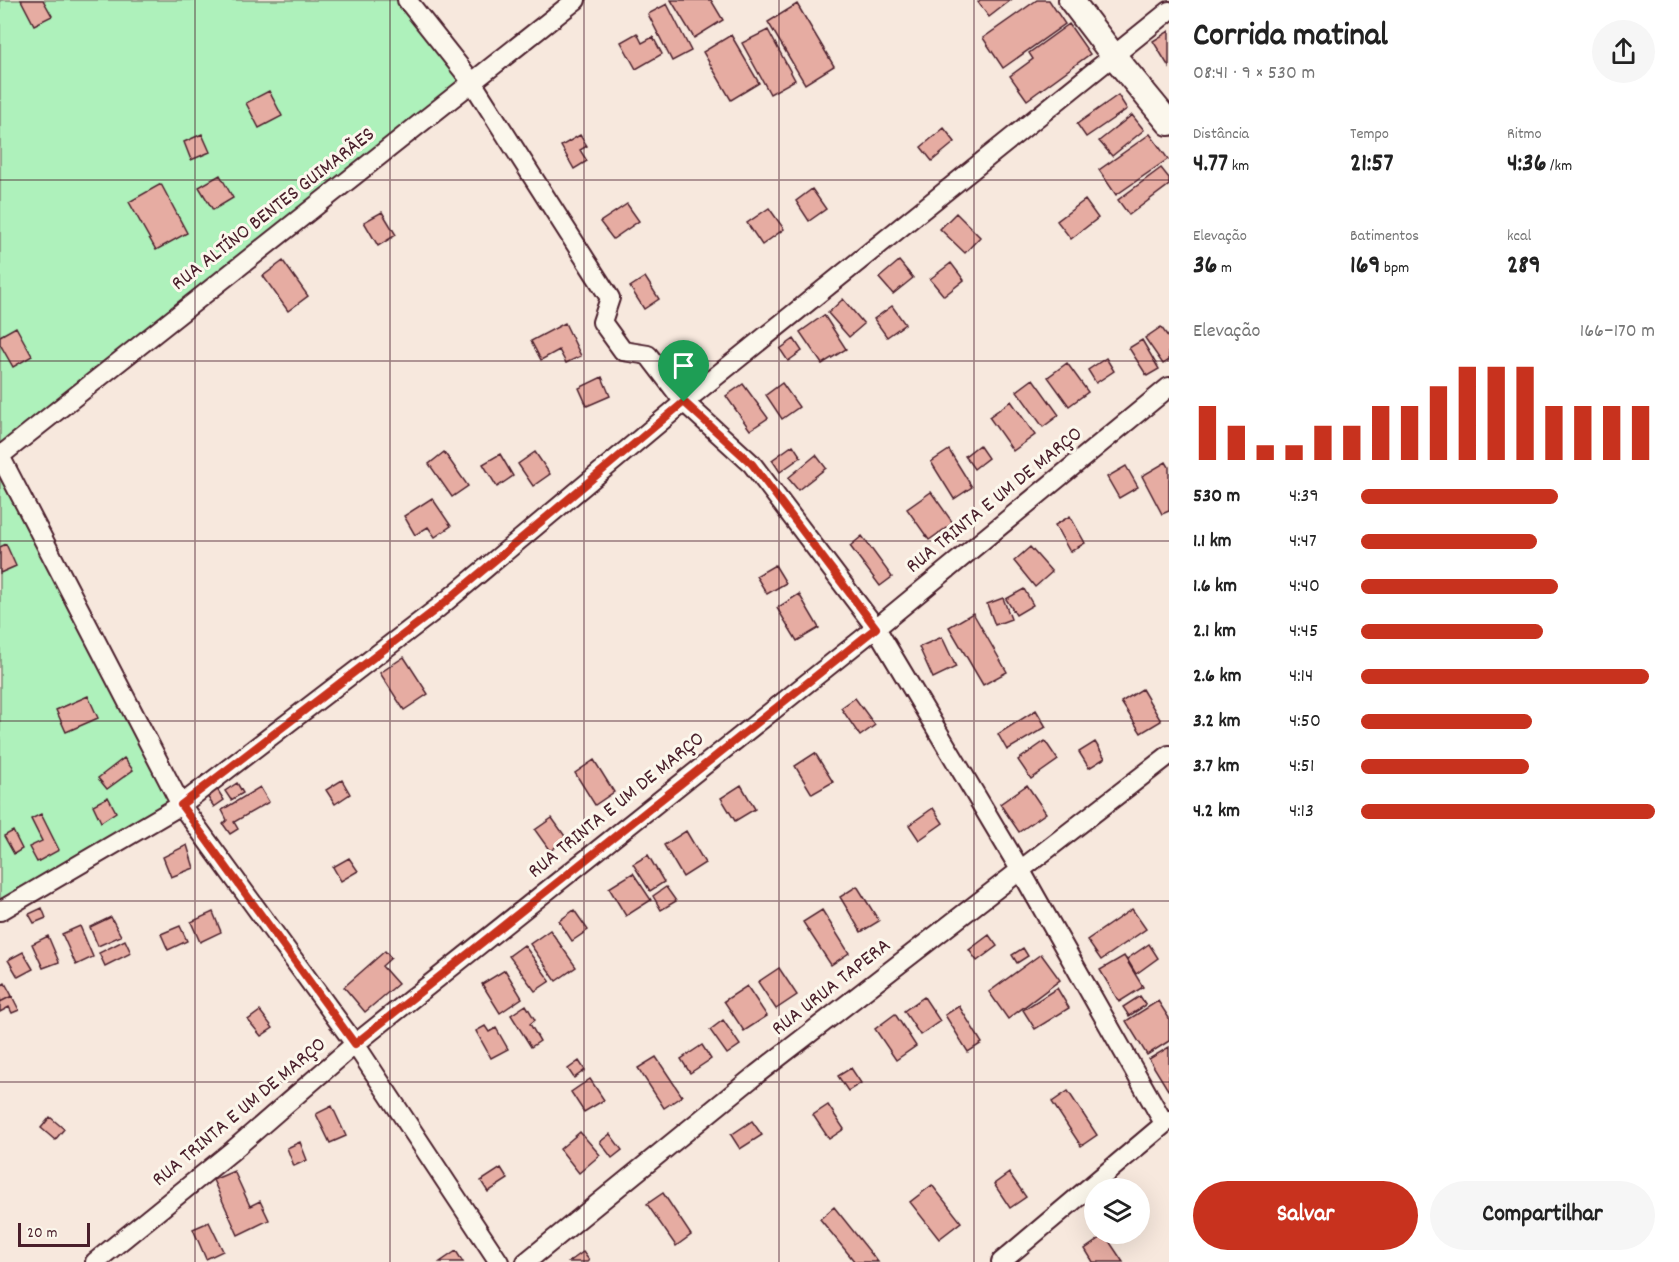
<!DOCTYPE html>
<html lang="pt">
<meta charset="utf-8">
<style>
:root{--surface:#fff;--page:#f6f6f6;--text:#222;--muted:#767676;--accent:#c8321e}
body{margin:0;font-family:Dekko,sans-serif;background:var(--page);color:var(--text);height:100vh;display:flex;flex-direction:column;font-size:22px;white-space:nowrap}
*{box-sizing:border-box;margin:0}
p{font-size:20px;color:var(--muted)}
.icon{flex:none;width:33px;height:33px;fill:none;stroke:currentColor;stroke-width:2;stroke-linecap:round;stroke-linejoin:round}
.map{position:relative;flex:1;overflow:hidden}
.sheet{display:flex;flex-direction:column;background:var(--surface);width:510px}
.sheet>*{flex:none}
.fabs{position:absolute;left:1084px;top:1178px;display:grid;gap:12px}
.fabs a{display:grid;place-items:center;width:66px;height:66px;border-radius:50%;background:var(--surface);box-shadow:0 6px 24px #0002;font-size:30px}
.scale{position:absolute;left:18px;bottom:15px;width:72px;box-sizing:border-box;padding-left:6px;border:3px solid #4a1f2b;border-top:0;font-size:16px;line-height:21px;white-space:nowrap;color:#4a1f2b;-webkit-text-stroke:4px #fbf7ec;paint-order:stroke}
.pin{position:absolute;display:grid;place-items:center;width:51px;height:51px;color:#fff;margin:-62px -26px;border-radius:50% 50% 50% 0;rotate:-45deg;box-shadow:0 0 6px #0007}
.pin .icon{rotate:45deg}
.round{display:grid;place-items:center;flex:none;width:63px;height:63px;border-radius:32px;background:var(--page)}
.headline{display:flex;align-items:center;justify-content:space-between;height:102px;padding:0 24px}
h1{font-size:33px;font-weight:700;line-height:45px}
.stats{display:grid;grid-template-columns:repeat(3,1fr);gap:9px;height:102px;padding:6px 24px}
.stats div{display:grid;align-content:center}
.stats b{font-size:26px;font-weight:700}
.stats small{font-size:16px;font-weight:400}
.stats p{font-size:16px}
.chart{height:168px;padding:12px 24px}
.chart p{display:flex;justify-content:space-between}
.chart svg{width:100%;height:108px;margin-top:6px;stroke:var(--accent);stroke-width:6}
.cta{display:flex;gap:12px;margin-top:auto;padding:12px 24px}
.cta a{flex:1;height:69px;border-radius:36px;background:var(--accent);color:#fff;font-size:24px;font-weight:700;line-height:69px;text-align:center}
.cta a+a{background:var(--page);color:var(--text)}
ul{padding:0 24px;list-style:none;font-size:20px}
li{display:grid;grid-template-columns:96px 72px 1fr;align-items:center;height:45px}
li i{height:15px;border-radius:8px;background:var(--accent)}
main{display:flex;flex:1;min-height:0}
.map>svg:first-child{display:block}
.green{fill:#aef1bb;stroke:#7c8873;stroke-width:1.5}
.building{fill:#e6aca2;stroke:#4a1f2b;stroke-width:1.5}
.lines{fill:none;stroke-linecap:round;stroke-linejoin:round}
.minor-casing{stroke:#4a1f2b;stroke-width:22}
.tertiary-casing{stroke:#4a1f2b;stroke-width:28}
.minor{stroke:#fbf7ec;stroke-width:18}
.tertiary{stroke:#fbf7ec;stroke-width:24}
.route-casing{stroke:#fff;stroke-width:12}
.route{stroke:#c8321e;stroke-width:8}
.grid{fill:none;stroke:#4a1f2b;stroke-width:1.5;stroke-opacity:0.55}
.labels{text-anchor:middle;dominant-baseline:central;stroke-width:6;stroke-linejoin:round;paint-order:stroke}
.street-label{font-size:21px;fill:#4a1f2b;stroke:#fbf7ec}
</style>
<main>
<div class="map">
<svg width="1169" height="1262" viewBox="0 0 1169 1262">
<rect width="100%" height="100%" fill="#f7e8dd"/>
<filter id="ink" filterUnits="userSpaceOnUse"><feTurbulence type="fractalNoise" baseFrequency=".0167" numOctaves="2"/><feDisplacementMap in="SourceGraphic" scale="12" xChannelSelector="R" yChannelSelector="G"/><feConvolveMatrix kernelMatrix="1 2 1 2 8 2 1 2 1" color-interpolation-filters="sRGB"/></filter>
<g filter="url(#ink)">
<path class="green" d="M 0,0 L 402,0 L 466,80 L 178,310 L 0,444 Z
M 0,474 L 171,801 L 0,905 Z"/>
<path class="building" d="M 21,0 L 43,0 L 52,16 L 34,25 Z
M 671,0 L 711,0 L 723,20 L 694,38 Z
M 980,0 L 1011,0 L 989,17 L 978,2 Z
M 1037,0 L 1049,0 L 1065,24 L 1003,68 L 983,38 Z
M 667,4 L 691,51 L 672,61 L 648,14 Z
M 797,4 L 834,66 L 805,84 L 768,22 Z
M 1069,24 L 1090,54 L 1027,100 L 1010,76 L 1033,59 L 1029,53 Z
M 768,30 L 795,80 L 770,94 L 742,43 Z
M 1169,31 L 1169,67 L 1153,41 Z
M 637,33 L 642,43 L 653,37 L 662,54 L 636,69 L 621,42 Z
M 731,35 L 759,83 L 731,100 L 703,52 Z
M 269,91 L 282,116 L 259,128 L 246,103 Z
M 1118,95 L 1127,109 L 1086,137 L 1077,124 Z
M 1132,115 L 1144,130 L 1112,156 L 1099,141 Z
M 944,128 L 955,142 L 932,161 L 921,147 Z
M 202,134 L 210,152 L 191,160 L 184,142 Z
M 1150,134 L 1168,159 L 1116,195 L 1099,170 Z
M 580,135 L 587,146 L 580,150 L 587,161 L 574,169 L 561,146 Z
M 1161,168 L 1169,178 L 1169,185 L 1129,215 L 1118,200 Z
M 220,175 L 233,198 L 213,210 L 199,187 Z
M 161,184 L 187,233 L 156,250 L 129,202 Z
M 812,189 L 826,209 L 809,221 L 796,201 Z
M 1085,200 L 1098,218 L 1071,239 L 1057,221 Z
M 627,204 L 639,221 L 613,239 L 600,222 Z
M 769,208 L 784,229 L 762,245 L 747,223 Z
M 382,212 L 396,235 L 378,246 L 364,222 Z
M 956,213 L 980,237 L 965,253 L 940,229 Z
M 283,261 L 308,296 L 288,311 L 263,276 Z
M 899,261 L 913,278 L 893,294 L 879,278 Z
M 951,263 L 964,280 L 944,296 L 930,279 Z
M 645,277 L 659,299 L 644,309 L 630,287 Z
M 843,299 L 864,324 L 849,337 L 828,313 Z
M 892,306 L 905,324 L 887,337 L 874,319 Z
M 824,315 L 846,349 L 822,364 L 800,332 Z
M 565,323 L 581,356 L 566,363 L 559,350 L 541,360 L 531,341 Z
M 16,327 L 32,356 L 13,367 L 0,344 L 0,336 Z
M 1161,327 L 1169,338 L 1169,360 L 1163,364 L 1145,338 Z
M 794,339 L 802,351 L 788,361 L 780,349 Z
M 1142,340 L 1159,369 L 1147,376 L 1129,348 Z
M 1106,358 L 1114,371 L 1096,383 L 1088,370 Z
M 1067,363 L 1088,392 L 1069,406 L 1048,377 Z
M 602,377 L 610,396 L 587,406 L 579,388 Z
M 1033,379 L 1059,415 L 1043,427 L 1017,391 Z
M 782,383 L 799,407 L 782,419 L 766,395 Z
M 743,384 L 768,418 L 750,430 L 726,396 Z
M 1011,401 L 1035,435 L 1013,451 L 989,417 Z
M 793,445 L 801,457 L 780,472 L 772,460 Z
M 979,445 L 988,458 L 974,469 L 965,456 Z
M 949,450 L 972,487 L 954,499 L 931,462 Z
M 444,452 L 468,486 L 452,497 L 429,464 Z
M 535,452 L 550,474 L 533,486 L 518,464 Z
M 500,454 L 513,476 L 497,487 L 483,464 Z
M 816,455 L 826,468 L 798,490 L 788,478 Z
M 1166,462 L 1169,467 L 1169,511 L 1162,514 L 1142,476 Z
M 1126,466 L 1138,487 L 1119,498 L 1107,477 Z
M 931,492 L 953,523 L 929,540 L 907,509 Z
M 432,498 L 451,526 L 435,537 L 428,527 L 415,535 L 404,516 Z
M 1070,516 L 1085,543 L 1070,552 L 1055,525 Z
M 862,536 L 892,577 L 880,586 L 850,546 Z
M 6,544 L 16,566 L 0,573 L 0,547 Z
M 1030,547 L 1052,572 L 1035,587 L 1014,561 Z
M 775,565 L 786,583 L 767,594 L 756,576 Z
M 1024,589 L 1033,605 L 1016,615 L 1006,599 Z
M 799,594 L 819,628 L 797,641 L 777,608 Z
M 1003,598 L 1011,619 L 995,625 L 987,604 Z
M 973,613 L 1007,672 L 983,685 L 949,627 Z
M 942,637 L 956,667 L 933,678 L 919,647 Z
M 404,657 L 428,694 L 404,710 L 380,673 Z
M 1142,689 L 1161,721 L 1141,733 L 1121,702 Z
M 88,696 L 98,718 L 66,732 L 56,710 Z
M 855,698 L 875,725 L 860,736 L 841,708 Z
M 1036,710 L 1046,727 L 1007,750 L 998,734 Z
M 1045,741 L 1058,760 L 1031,779 L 1018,760 Z
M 1095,742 L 1105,758 L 1089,768 L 1079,752 Z
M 815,753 L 833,782 L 812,794 L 795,766 Z
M 124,758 L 133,770 L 107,789 L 98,778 Z
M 594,760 L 614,792 L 595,805 L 575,773 Z
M 342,780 L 350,794 L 335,804 L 326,790 Z
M 237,783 L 243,793 L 231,800 L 225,791 Z
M 741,785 L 755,809 L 735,821 L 721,798 Z
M 1027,785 L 1046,813 L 1019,832 L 1000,804 Z
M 260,787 L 269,802 L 234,822 L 238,829 L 230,834 L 223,824 L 227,820 L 222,810 Z
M 217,789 L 224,800 L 214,807 L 207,796 Z
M 108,797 L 116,812 L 101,822 L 93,805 Z
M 933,808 L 943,823 L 919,840 L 909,825 Z
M 41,814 L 59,850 L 37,862 L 29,847 L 42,841 L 31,819 Z
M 552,818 L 567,839 L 550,851 L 535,830 Z
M 13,831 L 22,849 L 14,854 L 4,836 Z
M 686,831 L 705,863 L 683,877 L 664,845 Z
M 187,845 L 194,868 L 171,877 L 163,857 Z
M 648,855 L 664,882 L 650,891 L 633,864 Z
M 349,858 L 358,871 L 341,881 L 333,867 Z
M 633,873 L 651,900 L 626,916 L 609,888 Z
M 857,886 L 879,921 L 861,932 L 840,897 Z
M 666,887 L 676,901 L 661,910 L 653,896 Z
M 42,908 L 46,918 L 34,923 L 29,914 Z
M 1132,909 L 1146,929 L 1101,960 L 1087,940 Z
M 574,910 L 588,930 L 572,941 L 559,921 Z
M 822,910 L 849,953 L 831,965 L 803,922 Z
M 213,912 L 221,932 L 200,942 L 191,922 Z
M 111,917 L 121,936 L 98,946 L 90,927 Z
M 80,926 L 93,957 L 76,965 L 62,934 Z
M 180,926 L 187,941 L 168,950 L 161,934 Z
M 550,930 L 576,967 L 556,981 L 530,944 Z
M 989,935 L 997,946 L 977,961 L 969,950 Z
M 48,936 L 59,962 L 43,968 L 32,944 Z
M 125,940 L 131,953 L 105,966 L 99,953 Z
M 1149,944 L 1158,958 L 1136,974 L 1127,959 Z
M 524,945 L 550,981 L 535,991 L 509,956 Z
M 1023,948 L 1028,956 L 1017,963 L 1012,955 Z
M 385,951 L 391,958 L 382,966 L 398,984 L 365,1012 L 344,987 Z
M 23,952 L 33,969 L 18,977 L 8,960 Z
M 1041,954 L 1060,980 L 1008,1019 L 989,992 Z
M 1124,956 L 1143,987 L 1119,1002 L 1100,970 Z
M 779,968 L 797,995 L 776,1009 L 758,982 Z
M 505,970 L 522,998 L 500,1013 L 482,984 Z
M 5,983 L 12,996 L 0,1002 L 0,986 Z
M 747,986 L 767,1016 L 744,1031 L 724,1001 Z
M 1057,988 L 1069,1008 L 1035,1029 L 1023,1010 Z
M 12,996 L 19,1010 L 12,1013 L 9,1007 L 0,1012 L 0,1002 Z
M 1140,996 L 1146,1005 L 1129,1016 L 1123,1007 Z
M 924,997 L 940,1021 L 920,1035 L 904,1011 Z
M 1158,1001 L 1169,1018 L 1169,1041 L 1147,1055 L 1126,1021 Z
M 526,1005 L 535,1020 L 530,1024 L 540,1041 L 531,1047 L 511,1015 Z
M 959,1006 L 982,1043 L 968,1052 L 945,1015 Z
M 260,1011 L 273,1028 L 261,1036 L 248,1020 Z
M 895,1014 L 916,1046 L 896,1060 L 875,1029 Z
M 723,1020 L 740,1045 L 727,1054 L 710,1030 Z
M 485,1026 L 489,1032 L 496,1028 L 508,1049 L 491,1058 L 476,1031 Z
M 702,1045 L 711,1059 L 690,1073 L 681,1059 Z
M 1169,1047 L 1169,1090 L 1168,1090 L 1149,1059 Z
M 656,1057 L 682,1096 L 664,1108 L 638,1068 Z
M 579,1061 L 585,1070 L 574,1078 L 568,1069 Z
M 851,1068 L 861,1083 L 848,1091 L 838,1076 Z
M 590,1079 L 604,1100 L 584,1112 L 571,1092 Z
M 1068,1091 L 1097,1135 L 1081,1146 L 1052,1102 Z
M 828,1105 L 844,1129 L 829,1139 L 813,1115 Z
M 332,1106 L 346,1136 L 330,1143 L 316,1114 Z
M 50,1117 L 64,1129 L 55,1140 L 41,1128 Z
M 752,1121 L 762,1135 L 740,1149 L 731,1135 Z
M 580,1132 L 600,1155 L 579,1173 L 560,1149 Z
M 610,1134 L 622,1150 L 612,1158 L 600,1142 Z
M 300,1142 L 307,1160 L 294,1166 L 287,1148 Z
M 501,1168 L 508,1179 L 488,1192 L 481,1181 Z
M 234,1171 L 250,1206 L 260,1201 L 269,1220 L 238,1235 L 213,1180 Z
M 1009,1173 L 1026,1197 L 1010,1208 L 994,1184 Z
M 932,1185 L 961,1222 L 939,1239 L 910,1202 Z
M 663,1193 L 691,1235 L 676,1246 L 647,1204 Z
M 834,1207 L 878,1262 L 855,1262 L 820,1219 Z
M 209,1222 L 223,1251 L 206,1259 L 193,1229 Z
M 1105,1235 L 1123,1262 L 1093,1262 L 1085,1249 Z
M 456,1251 L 463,1262 L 440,1262 Z
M 583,1252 L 589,1260 L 587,1262 L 569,1262 Z"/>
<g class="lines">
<defs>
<path id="minor" d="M 407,0 L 472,82 L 610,298 L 602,322 L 623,351 L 648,355 L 684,402 L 752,464 L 876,628 L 1021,871 L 1164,1123
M 0,456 L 181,805 L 355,1044 L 499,1262
M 0,456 L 576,0
M 0,911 L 181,805 L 438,608 L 684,402 L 1169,11
M 95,1262 L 232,1151 L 355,1044 L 876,628 L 1169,387
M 526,1262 L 757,1074 L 1169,755
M 1001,1262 L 1169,1120"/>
<path id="tertiary" d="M 1071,0 L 1113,55 L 1169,123"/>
</defs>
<use href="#minor" class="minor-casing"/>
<use href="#tertiary" class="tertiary-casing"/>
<use href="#minor" class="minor"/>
<use href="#tertiary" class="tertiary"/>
</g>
</g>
<g class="lines" filter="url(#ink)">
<defs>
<path id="route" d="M 684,402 L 752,464 L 876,628 L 355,1044 L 181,805 L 438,608 Z"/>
</defs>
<use href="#route" class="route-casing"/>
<use href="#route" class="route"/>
</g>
<path class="grid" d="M 195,0 L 195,1262M 390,0 L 390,1262M 584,0 L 584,1262M 779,0 L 779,1262M 974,0 L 974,1262M 0,180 L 1169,180M 0,361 L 1169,361M 0,541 L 1169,541M 0,721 L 1169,721M 0,901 L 1169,901M 0,1082 L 1169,1082"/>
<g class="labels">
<g class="street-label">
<text transform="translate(274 210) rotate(-38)">RUA ALTÍNO BENTES GUIMARÃES</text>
<text transform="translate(995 501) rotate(-39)">RUA TRINTA E UM DE MARÇO</text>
<text transform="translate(617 806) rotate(-39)">RUA TRINTA E UM DE MARÇO</text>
<text transform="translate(832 988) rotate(-38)">RUA URUA TAPERA</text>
<text transform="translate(240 1113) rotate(-40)">RUA TRINTA E UM DE MARÇO</text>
</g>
</g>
</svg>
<div class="fabs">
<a><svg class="icon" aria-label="layers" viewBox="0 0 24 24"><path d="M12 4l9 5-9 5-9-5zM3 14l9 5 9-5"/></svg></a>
</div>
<div class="scale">20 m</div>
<div class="pin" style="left:684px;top:402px;background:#1e9e55"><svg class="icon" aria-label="arrive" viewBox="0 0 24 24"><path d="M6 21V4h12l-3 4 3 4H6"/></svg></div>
</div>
<section class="sheet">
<div class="headline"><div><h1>Corrida matinal</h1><p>08:41 · 9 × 530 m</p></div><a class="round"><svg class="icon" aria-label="share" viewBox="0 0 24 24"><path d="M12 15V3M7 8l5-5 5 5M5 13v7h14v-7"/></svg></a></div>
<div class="stats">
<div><p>Distância</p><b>4.77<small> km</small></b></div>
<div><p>Tempo</p><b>21:57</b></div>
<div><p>Ritmo</p><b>4:36<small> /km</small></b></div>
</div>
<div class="stats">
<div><p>Elevação</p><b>36<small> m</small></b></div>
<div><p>Batimentos</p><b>169<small> bpm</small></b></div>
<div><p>kcal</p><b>289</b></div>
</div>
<div class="chart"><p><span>Elevação</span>166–170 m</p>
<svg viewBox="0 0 160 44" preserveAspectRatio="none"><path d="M5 44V22M15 44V30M25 44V38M35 44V38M45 44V30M55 44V30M65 44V22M75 44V22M85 44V14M95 44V6M105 44V6M115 44V6M125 44V22M135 44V22M145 44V22M155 44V22"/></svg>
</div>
<ul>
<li><b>530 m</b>4:39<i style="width:67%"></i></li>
<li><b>1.1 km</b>4:47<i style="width:60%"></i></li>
<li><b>1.6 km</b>4:40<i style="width:67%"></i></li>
<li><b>2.1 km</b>4:45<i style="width:62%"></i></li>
<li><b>2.6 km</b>4:14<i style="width:98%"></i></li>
<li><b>3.2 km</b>4:50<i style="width:58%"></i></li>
<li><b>3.7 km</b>4:51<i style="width:57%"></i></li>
<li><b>4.2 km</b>4:13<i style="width:100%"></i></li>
</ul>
<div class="cta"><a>Salvar</a><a>Compartilhar</a></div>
</section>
</main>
